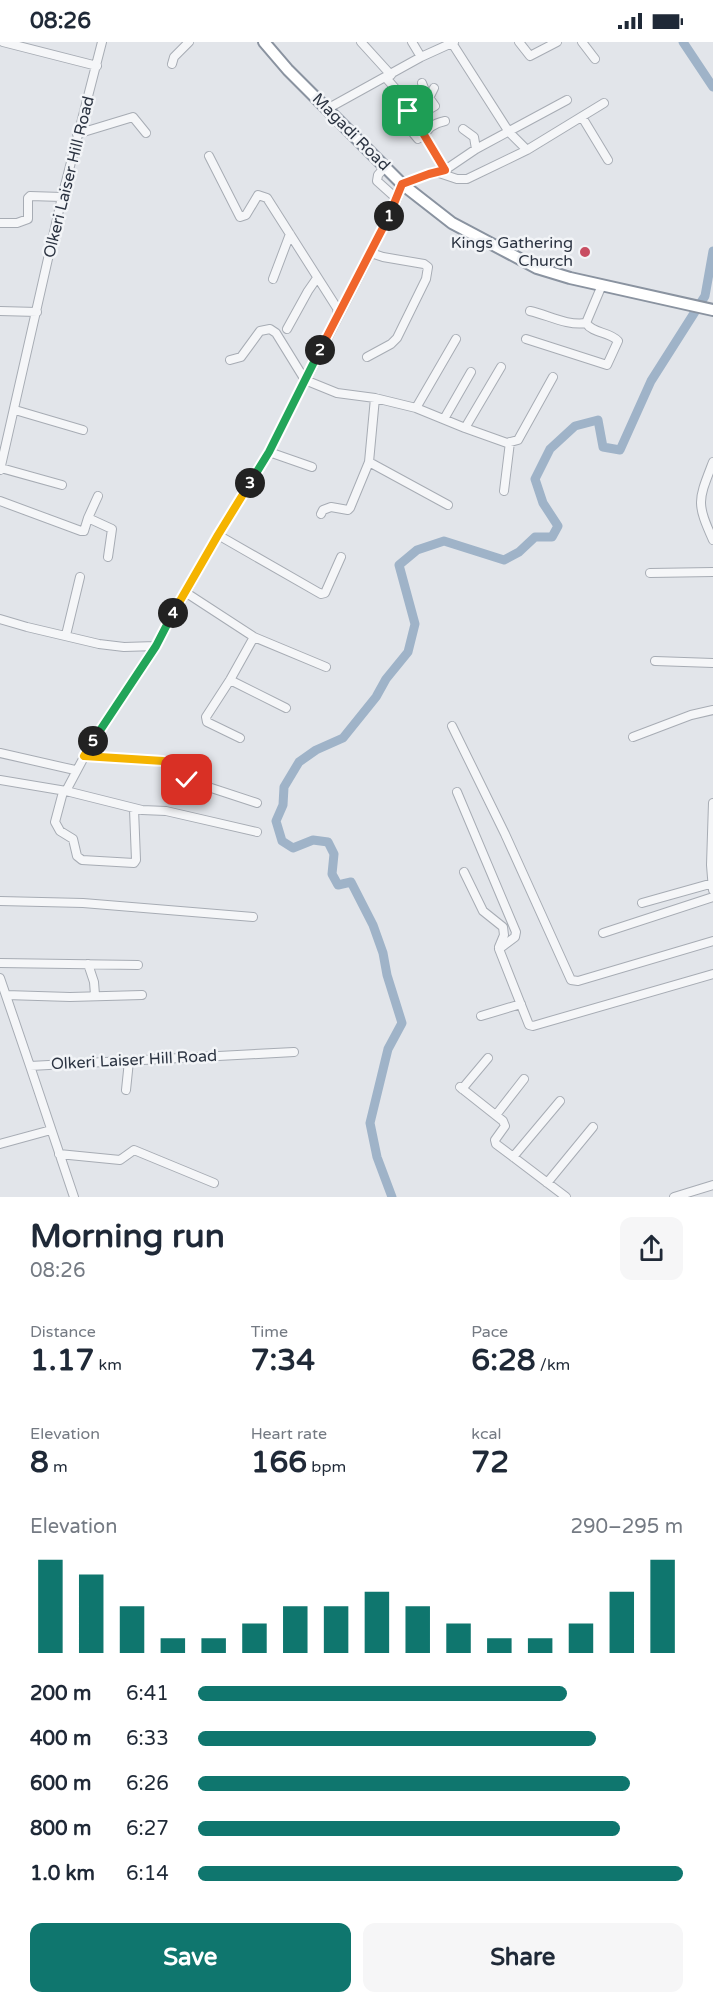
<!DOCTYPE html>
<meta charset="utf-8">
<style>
:root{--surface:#fff;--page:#f6f6f7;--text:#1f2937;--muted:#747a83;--accent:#0f766e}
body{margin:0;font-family:"Varela Round",sans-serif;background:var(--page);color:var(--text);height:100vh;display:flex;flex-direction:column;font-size:22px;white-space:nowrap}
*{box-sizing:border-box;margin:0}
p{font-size:20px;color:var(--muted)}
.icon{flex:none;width:33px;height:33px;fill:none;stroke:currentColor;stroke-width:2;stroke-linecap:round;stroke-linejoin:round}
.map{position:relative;height:1155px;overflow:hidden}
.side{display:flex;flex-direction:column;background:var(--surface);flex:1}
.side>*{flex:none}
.pin{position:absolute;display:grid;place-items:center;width:51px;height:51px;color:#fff;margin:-26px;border-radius:12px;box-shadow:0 3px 9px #0006}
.km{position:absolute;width:30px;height:30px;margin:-15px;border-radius:50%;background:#222;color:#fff;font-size:16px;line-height:30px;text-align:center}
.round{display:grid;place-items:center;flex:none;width:63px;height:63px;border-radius:12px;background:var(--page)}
.headline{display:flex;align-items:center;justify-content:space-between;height:102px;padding:0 30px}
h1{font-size:33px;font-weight:800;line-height:45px}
.stats{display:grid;grid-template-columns:repeat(3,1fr);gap:9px;height:102px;padding:6px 30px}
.stats div{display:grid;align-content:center}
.stats b{font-size:30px;font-weight:800}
.stats small{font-size:16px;font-weight:400}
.stats p{font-size:16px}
.chart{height:168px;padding:12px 30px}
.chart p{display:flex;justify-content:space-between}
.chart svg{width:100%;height:108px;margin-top:6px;stroke:var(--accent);stroke-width:6}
.cta{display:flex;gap:12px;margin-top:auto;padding:12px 30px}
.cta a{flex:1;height:69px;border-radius:12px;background:var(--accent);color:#fff;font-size:24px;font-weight:800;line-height:69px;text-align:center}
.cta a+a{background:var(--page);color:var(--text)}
ul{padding:0 30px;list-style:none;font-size:20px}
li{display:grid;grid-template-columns:96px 72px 1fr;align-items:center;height:45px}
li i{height:15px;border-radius:8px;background:var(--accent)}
.status{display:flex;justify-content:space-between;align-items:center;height:42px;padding:0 30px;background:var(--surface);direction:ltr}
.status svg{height:16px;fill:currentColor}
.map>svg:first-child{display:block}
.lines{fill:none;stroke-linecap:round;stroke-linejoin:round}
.river{stroke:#9fb3c8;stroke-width:9}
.minor-casing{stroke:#a7acb4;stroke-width:10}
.highway-casing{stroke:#8a93a0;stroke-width:14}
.minor{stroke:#f5f6f8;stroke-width:8}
.highway{stroke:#fff;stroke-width:10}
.split-1-casing{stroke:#fff;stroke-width:12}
.split-2-casing{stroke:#fff;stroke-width:12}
.split-3-casing{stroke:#fff;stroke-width:12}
.split-4-casing{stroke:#fff;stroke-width:12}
.split-5-casing{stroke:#fff;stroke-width:12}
.split-6-casing{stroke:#fff;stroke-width:12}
.split-1{stroke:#f0652b;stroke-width:8}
.split-2{stroke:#f0652b;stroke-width:8}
.split-3{stroke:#22a559;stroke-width:8}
.split-4{stroke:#f5b400;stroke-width:8}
.split-5{stroke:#22a559;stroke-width:8}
.split-6{stroke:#f5b400;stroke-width:8}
.poi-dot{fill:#c84e62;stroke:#f2f4f7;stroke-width:2}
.labels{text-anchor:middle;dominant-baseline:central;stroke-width:5;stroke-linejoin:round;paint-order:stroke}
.street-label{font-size:16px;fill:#2b3341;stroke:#f2f4f7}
.poi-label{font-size:16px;fill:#2b3341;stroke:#f2f4f7;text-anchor:end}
</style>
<div class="status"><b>08:26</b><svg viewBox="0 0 49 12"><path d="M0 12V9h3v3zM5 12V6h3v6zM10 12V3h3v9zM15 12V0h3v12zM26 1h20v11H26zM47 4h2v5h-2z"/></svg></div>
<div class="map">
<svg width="713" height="1155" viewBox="0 0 713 1155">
<rect width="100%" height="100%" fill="#e2e5ea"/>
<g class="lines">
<path class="river" d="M 683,0 L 713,45
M 392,1155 L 377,1115 L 370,1081 L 388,1007 L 402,981 L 387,933 L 383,911 L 373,883 L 351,840 L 338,843 L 332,832 L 334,812 L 328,800 L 313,798 L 293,806 L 282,799 L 276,779 L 283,763 L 284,745 L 299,720 L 316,708 L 343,696 L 376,655 L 386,637 L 408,610 L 415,582 L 399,523 L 417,508 L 444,499 L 504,518 L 519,510 L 535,495 L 552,495 L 558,484 L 543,461 L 535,437 L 550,407 L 575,384 L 598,378 L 603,405 L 620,408 L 651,339 L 705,254 L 713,209"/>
<defs>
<path id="minor" d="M 3,0 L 97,24
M 361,0 L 391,33
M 412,0 L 421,15
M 519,0 L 530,14 L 557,0
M 582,0 L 595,17
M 452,1 L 509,90 L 527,108
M 172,22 L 174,15 L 189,0
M 386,36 L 401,53 L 407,69 L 414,76 L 445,128
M 401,53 L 390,65 L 391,72 L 403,79 L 418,97
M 327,67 L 421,15 L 454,0
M 407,69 L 423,53 L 429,56 L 434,46
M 582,75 L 608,118
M 414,76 L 435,64 L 426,51 L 422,41
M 463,87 L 474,95 L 476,107
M 77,92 L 133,75 L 146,91
M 424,95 C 427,85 435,81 445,79
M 209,114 L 240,175 L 246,173 L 258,153 L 267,156 L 337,266 L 338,274
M 385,125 L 378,133 L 377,139 L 397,157
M 438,130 L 445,128 L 476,107 L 567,58
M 0,181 L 17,181 L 28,177 L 28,156 L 30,154 L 62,155
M 273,237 L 290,192
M 0,269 L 37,270
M 530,269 C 548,273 567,284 586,281
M 287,287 L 308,249 L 317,236
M 526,297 L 607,323 L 618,299 C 609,289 593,292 586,281 L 602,243
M 367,315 L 391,302 L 397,296 L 426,237 L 428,225 L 424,222 L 383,215 L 371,211
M 230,318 L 241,315 L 260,289 L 270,287 L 276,291 L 305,338 L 337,351 L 375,356 L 416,366 L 465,386 L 507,401 L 518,398 L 553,335
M 416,366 L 456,297
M 15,368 L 83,388
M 444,377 L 471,330
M 465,386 L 501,325
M 269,410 L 312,425
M 369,420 L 448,463
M 713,420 C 698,459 696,460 713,498
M 1,426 L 62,443
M 0,428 L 62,155 L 102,0
M 504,449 L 510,400
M 0,459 L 81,489 L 84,489 L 88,476 L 112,487 L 108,515
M 321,472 L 323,468 L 331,465 L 348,468 L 350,466 L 369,420 L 375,356
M 88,476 L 98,454
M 218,493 L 321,552 L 325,551 L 341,515
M 650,531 L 713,530
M 185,550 L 254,595 L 326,625
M 0,577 L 27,585 L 99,602 L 124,605 L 156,604
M 66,593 L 80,535
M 655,619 L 713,621
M 230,638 L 286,666
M 452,684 L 505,792 L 571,938 L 578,939 L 713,899
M 633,695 L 691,673 L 713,668
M 240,696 L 207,680 L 206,675 L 230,638 L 254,595
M 0,711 L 75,728
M 84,714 L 163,719 L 187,738 L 257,761
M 0,738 L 66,749 L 142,768 L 166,769 L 257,790
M 66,749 L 92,700 L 156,604 L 218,493 L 269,410 L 371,211 L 397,157 L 402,142 L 436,130 L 457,137 L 467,137 L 527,108 L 604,61
M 63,750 L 55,780 L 60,789 L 73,797 L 77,814 L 82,818 L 134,821 L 136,818 L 134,767
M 457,750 L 516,890 L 515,895 L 499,907 L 529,983 L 533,984 L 713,932
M 713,761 L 711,823 L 713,848
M 464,830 L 483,869 L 503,885 L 504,893 L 499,905
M 0,859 L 83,861 L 253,875
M 642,861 L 713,841
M 603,891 L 713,855
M 0,921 L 138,923
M 88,922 L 94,940 L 95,953
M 0,936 L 30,1024 L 294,1010
M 6,953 L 70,955 L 142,953
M 481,974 L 521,962
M 30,1024 L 74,1155
M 460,1045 L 503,1079 L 505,1084 L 495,1098 L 496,1102 L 566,1155
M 462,1047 L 488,1016
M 126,1048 L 129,1019
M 496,1073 L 524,1037
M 0,1102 L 51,1088
M 59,1112 L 120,1118 L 134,1108 L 214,1141
M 513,1115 L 560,1059
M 547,1141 L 593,1085
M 674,1155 L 713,1143"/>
<path id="highway" d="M 264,0 L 288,28 L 402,142 L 452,181 L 537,226 L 570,236 L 713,268"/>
</defs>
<use href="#minor" class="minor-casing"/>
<use href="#highway" class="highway-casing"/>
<use href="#minor" class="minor"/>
<use href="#highway" class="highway"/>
</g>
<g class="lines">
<defs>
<path id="split-1" d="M 389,174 L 402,142 L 429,132 L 445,128 L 414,76 L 408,69"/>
<path id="split-2" d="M 320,308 L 389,174"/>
<path id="split-3" d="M 250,441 L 269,410 L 320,308"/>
<path id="split-4" d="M 173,571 L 218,493 L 250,441"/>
<path id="split-5" d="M 93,699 L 156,604 L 173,571"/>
<path id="split-6" d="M 93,699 L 84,714 L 163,719 L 187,738"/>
</defs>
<use href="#split-1" class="split-1-casing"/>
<use href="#split-2" class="split-2-casing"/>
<use href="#split-3" class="split-3-casing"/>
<use href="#split-4" class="split-4-casing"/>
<use href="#split-5" class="split-5-casing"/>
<use href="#split-6" class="split-6-casing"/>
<use href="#split-1" class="split-1"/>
<use href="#split-2" class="split-2"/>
<use href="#split-3" class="split-3"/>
<use href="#split-4" class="split-4"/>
<use href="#split-5" class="split-5"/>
<use href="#split-6" class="split-6"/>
</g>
<circle class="poi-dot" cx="585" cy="210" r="6"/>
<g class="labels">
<g class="street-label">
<text transform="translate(351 90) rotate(45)">Magadi Road</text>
<text transform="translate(69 135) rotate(-76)">Olkeri Laiser Hill Road</text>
<text transform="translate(134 1018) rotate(-3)">Olkeri Laiser Hill Road</text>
</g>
<g class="poi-label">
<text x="573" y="201">Kings Gathering<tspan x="573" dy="18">Church</tspan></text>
</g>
</g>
</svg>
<div class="pin" style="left:408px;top:69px;background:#1e9e55"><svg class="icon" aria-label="arrive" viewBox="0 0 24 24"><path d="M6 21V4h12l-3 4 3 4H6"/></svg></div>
<div class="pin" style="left:187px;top:738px;background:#d93025"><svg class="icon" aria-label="check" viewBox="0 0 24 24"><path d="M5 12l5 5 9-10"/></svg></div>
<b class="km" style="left:389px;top:174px">1</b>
<b class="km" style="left:320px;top:308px">2</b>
<b class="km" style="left:250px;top:441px">3</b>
<b class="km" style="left:173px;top:571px">4</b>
<b class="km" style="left:93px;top:699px">5</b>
</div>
<section class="side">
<div class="headline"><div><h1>Morning run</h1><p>08:26</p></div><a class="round"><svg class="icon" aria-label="share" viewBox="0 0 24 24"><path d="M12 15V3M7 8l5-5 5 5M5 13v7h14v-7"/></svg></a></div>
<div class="stats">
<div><p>Distance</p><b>1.17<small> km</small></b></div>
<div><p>Time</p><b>7:34</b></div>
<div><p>Pace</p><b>6:28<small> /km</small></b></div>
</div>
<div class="stats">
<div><p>Elevation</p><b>8<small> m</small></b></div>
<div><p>Heart rate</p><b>166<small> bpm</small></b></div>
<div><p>kcal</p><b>72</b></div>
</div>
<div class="chart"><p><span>Elevation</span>290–295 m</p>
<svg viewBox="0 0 160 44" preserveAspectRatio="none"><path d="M5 44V6M15 44V12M25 44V25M35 44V38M45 44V38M55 44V32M65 44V25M75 44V25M85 44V19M95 44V25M105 44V32M115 44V38M125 44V38M135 44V32M145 44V19M155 44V6"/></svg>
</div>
<ul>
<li><b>200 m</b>6:41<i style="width:76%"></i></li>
<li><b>400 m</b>6:33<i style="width:82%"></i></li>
<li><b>600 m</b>6:26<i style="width:89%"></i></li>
<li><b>800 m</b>6:27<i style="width:87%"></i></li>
<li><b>1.0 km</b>6:14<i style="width:100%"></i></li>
</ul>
<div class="cta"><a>Save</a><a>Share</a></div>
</section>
